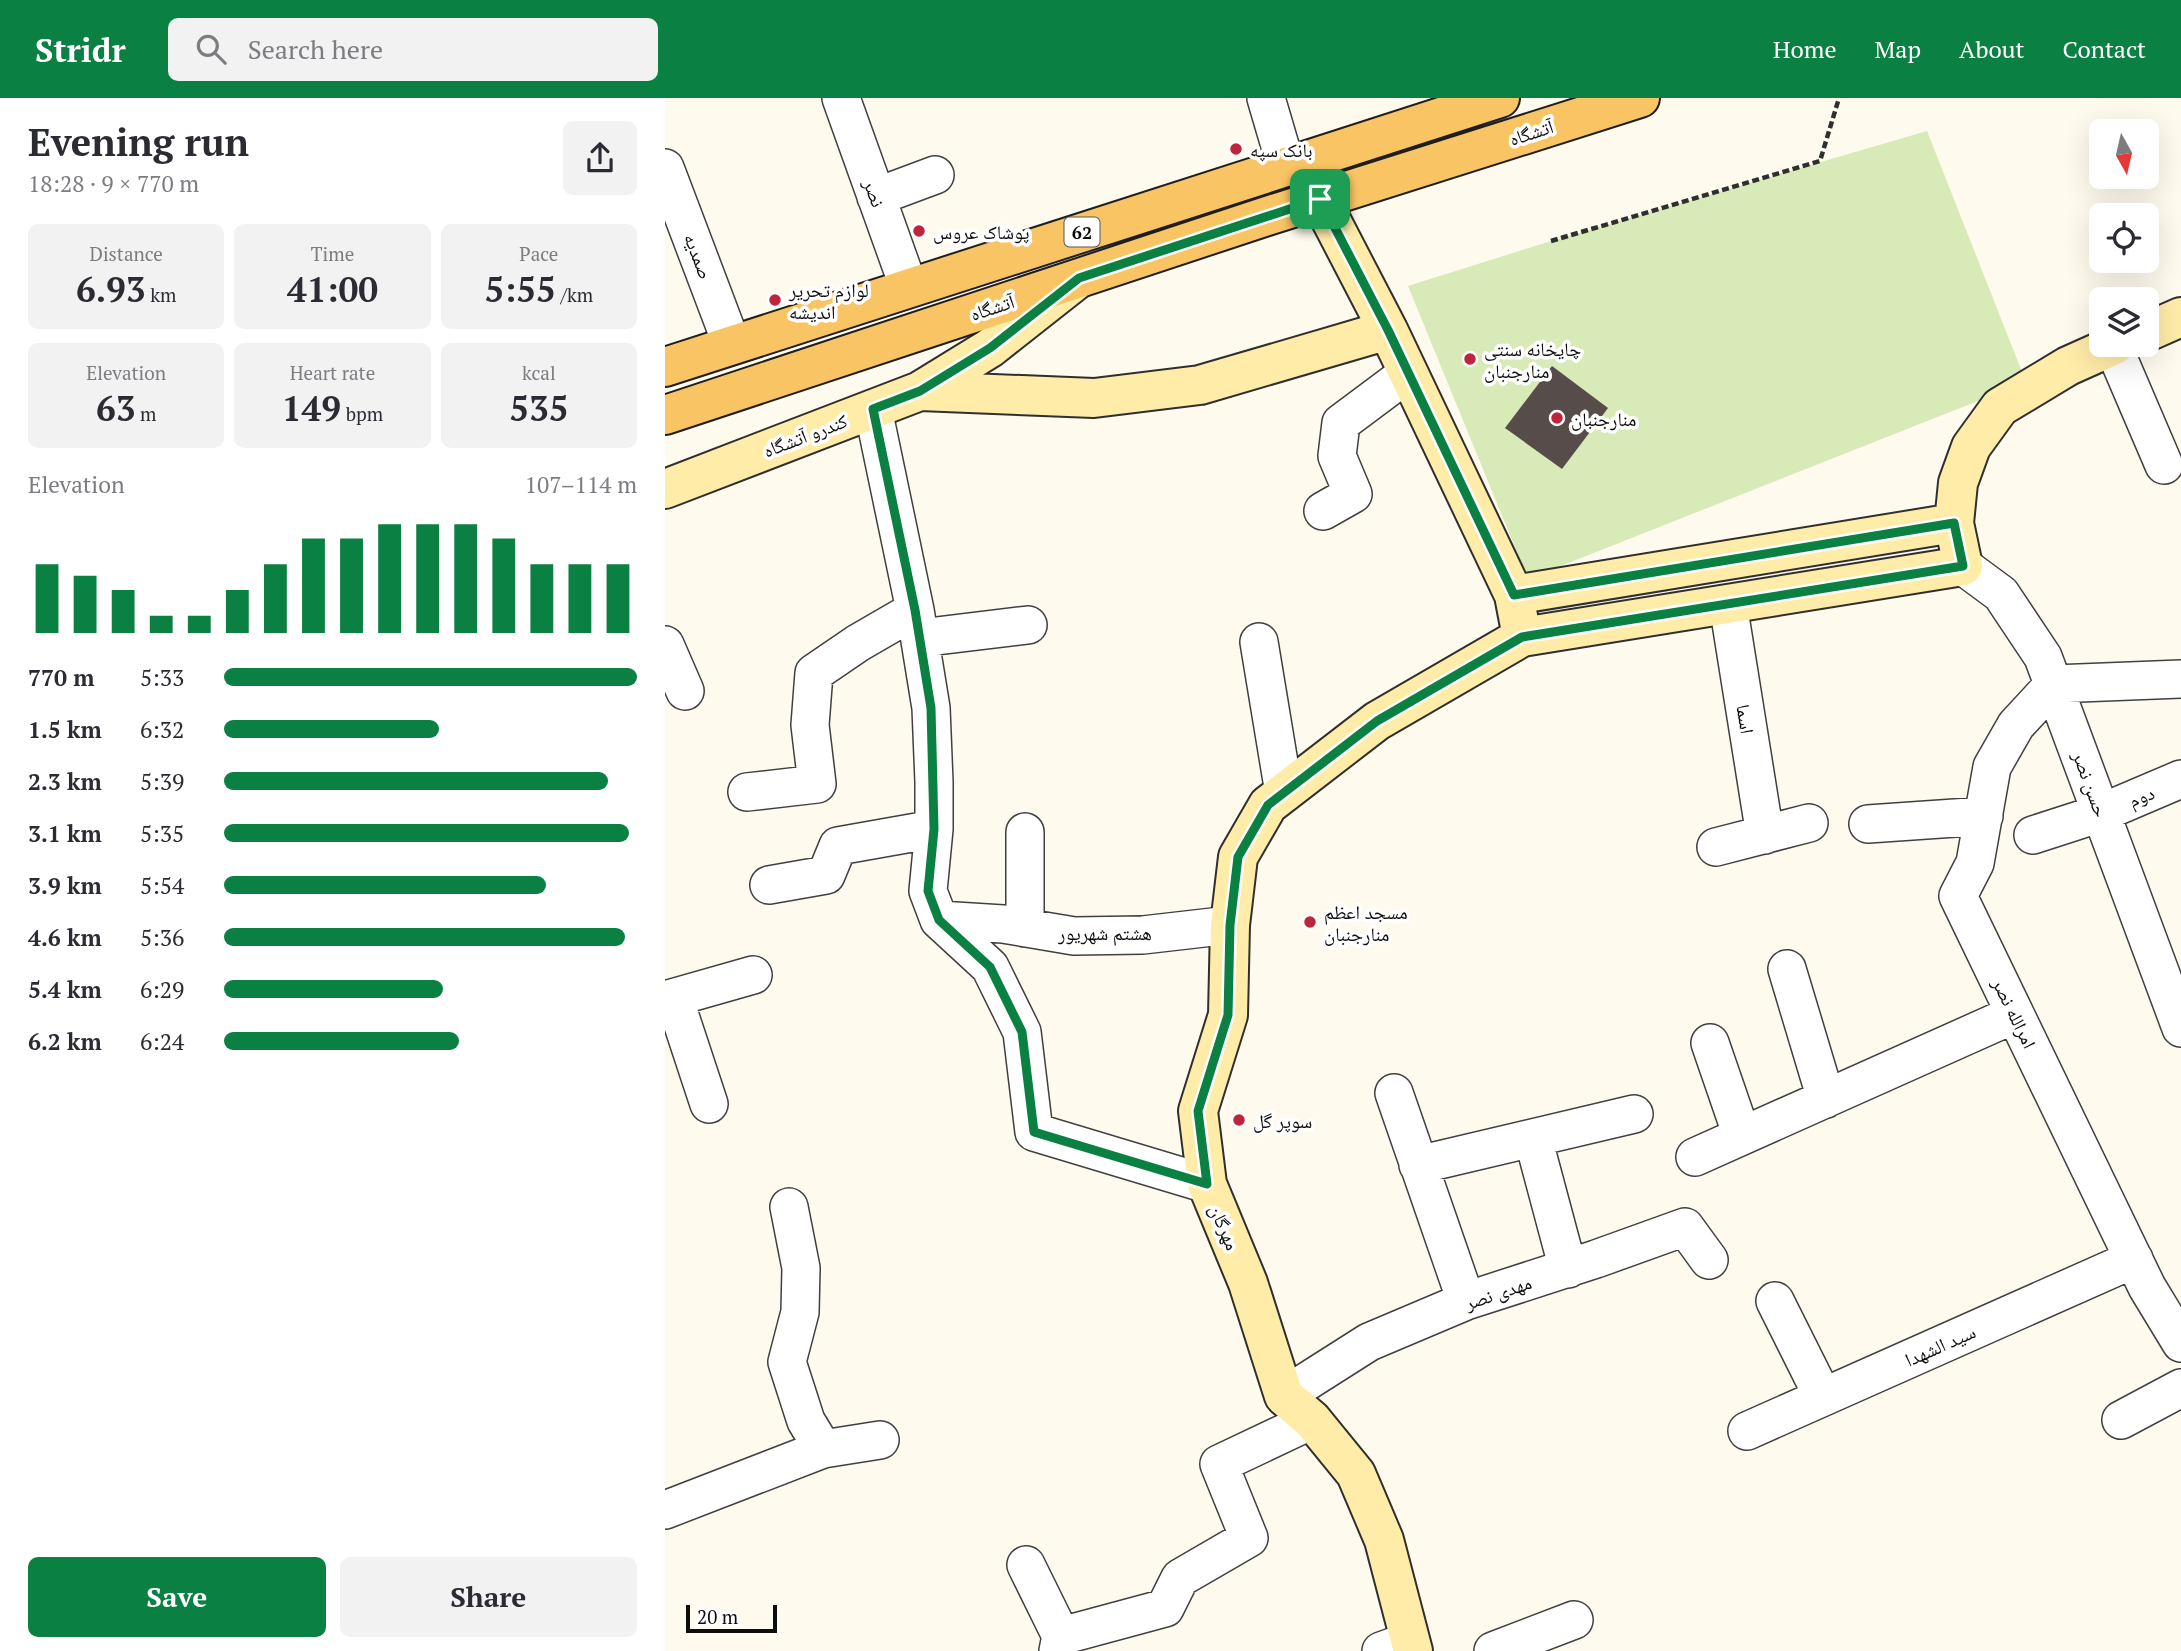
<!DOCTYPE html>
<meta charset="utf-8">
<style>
:root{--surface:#fff;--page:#f2f2f3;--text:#2b2b33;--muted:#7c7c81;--accent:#0b8043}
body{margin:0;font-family:"PT Serif","Noto Naskh Arabic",serif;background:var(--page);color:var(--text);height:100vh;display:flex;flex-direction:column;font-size:26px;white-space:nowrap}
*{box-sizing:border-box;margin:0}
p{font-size:23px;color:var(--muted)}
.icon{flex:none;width:38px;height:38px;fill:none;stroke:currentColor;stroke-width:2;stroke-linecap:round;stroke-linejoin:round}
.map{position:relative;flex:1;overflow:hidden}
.side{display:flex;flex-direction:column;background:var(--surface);width:665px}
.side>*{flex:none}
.needle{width:46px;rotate:172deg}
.fabs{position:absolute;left:1424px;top:21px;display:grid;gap:14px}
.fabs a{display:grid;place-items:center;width:70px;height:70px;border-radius:10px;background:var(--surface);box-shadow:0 7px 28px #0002;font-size:35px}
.scale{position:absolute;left:21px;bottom:18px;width:91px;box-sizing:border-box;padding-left:7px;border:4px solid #0d0d0d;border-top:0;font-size:19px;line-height:24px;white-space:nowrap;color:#0d0d0d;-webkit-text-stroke:5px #fff;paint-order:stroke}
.pin{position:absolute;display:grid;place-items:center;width:60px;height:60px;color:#fff;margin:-30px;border-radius:14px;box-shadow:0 4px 10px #0006}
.round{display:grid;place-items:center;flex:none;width:74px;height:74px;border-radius:10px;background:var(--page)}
.head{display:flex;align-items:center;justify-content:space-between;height:119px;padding:0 28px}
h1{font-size:38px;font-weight:600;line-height:52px}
.stats{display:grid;grid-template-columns:repeat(3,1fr);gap:10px;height:119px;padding:7px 28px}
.stats div{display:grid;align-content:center;border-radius:10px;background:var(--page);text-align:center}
.stats b{font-size:35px;font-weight:600}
.stats small{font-size:19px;font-weight:400}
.stats p{font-size:19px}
.chart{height:196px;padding:14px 28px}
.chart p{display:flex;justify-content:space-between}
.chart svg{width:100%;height:126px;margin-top:7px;stroke:var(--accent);stroke-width:6}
.cta{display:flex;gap:14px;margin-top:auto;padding:14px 28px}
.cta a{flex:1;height:80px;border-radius:10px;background:var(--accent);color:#fff;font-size:28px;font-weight:600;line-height:80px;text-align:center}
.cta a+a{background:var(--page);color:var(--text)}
ul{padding:0 28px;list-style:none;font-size:23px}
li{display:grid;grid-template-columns:112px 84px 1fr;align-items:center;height:52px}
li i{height:18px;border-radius:9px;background:var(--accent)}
header{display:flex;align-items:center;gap:42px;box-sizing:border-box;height:98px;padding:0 35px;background:var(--accent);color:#fff}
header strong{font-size:33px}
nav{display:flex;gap:38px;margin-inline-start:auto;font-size:24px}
.search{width:490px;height:63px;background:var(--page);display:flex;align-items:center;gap:18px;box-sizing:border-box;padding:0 24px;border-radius:10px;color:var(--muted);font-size:26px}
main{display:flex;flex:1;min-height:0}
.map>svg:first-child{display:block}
.green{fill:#d7eab7}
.building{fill:#564d4a}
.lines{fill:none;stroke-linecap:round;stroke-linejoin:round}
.street-casing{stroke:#404040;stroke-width:40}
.secondary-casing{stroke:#2f2f2f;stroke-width:42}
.primary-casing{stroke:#1e1e1e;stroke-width:42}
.path{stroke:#2f2f2f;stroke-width:4.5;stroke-dasharray:7 3.5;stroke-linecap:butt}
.street{stroke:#fff;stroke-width:37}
.secondary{stroke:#ffeca9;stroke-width:38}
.primary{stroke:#f9c463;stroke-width:38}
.route-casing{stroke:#fff;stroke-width:14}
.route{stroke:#0b8043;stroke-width:9}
.poi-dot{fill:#bf243d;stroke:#fff;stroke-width:2.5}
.labels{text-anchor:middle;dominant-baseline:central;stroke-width:7;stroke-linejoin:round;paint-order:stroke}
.shield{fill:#fff;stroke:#565656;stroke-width:2}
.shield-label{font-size:18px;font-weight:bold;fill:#0d0d0d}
.street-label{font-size:19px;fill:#0d0d0d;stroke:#fff}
.poi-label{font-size:19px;fill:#0d0d0d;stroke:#fff;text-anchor:start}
</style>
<header>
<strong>Stridr</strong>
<div class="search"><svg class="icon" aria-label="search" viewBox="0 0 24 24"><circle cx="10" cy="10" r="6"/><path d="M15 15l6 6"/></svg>Search here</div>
<nav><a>Home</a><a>Map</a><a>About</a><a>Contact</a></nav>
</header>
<main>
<section class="side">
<div class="head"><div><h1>Evening run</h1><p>18:28 · 9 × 770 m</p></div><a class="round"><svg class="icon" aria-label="share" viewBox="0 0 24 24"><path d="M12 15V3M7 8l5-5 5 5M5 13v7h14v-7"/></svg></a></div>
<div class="stats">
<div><p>Distance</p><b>6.93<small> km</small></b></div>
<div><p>Time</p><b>41:00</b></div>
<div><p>Pace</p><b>5:55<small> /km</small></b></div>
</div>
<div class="stats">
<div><p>Elevation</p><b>63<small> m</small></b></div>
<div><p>Heart rate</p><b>149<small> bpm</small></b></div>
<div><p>kcal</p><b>535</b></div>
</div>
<div class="chart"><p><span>Elevation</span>107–114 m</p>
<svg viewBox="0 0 160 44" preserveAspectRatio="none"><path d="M5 44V20M15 44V24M25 44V29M35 44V38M45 44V38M55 44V29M65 44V20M75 44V11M85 44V11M95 44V6M105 44V6M115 44V6M125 44V11M135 44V20M145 44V20M155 44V20"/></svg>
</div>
<ul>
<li><b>770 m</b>5:33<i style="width:100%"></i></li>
<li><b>1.5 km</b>6:32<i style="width:52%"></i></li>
<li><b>2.3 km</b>5:39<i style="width:93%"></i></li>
<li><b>3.1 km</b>5:35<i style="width:98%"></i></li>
<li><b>3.9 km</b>5:54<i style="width:78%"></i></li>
<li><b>4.6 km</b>5:36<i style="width:97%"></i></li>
<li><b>5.4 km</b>6:29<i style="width:53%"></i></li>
<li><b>6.2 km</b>6:24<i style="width:57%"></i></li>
</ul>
<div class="cta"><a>Save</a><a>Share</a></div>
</section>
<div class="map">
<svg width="1516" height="1553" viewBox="0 0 1516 1553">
<rect width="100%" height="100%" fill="#fffaee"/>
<path class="green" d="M 1262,33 L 1361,284 L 863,481 L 743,188 L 886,143 Z"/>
<path class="building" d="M 887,268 L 943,310 L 897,371 L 840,330 Z"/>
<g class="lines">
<defs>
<path id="street" d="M 176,0 L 244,190
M 601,0 L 621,68
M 0,70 L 67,247
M 211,99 L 270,77
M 1448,248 L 1499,367
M 208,311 L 250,512 L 266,610 L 269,684 L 269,731 L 263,793 L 274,822 L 338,826 L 409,838 L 478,837 L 565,827
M 658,413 L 688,396 L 672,358 L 676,325 L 743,275
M 1298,468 L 1336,496 L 1378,559 L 1516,930
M 1063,506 L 1100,737
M 255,540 L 363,527
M 594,544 L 619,695
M 0,547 L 20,593
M 1516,581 L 1389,586 L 1351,627 L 1327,669 L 1310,765 L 1293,798 L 1482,1189 L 1516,1245
M 82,694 L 152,686 L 145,627 L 149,575 L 193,545 L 250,512
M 1203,726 L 1319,718
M 360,734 L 360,830
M 1368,737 L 1436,715 L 1516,681
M 1051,749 L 1144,725
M 104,787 L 161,777 L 173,748 L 269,731
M 274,822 L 325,869 L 357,934 L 369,1034 L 542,1086
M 1122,871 L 1161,1001
M 9,900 L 44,1006
M 0,902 L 88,877
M 1045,945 L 1077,1038
M 729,995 L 801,1203
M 868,1040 L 903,1171
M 1030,1059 L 1350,916
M 753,1067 L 969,1016
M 124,1109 L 136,1170 L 135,1214 L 122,1264 L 141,1323 L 158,1351
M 1110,1203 L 1158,1299
M 619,1298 L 704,1244 L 801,1203 L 931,1161 L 1020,1129 L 1044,1162
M 1456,1322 L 1516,1290
M 1082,1333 L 1469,1161
M 0,1412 L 158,1351 L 215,1342
M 361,1467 L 396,1538
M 393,1553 L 396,1538 L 500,1510 L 515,1480 L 584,1440 L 554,1366 L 647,1322
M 716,1553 L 744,1543
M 828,1553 L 909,1522"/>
<path id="secondary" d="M 655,101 L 723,232 L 849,497 L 857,539
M 1482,234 L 1516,219
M 255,293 L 429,300 L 535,287 L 723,232
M 0,391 L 255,293 L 325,250 L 410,183
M 849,497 L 1289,425
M 748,1553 L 719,1442 L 691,1376 L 647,1322 L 619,1298 L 583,1185 L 542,1086 L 533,1013 L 563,917 L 565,827 L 573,759 L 603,707 L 712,623 L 857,539 L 1298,468 L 1289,425 L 1293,385 L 1306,349 L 1335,309 L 1403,268 L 1450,247"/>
<path id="primary" d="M 0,269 L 835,0
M 0,317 L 599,119 L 975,0"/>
</defs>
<use href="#street" class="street-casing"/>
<use href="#secondary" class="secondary-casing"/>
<use href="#primary" class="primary-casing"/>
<path class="path" d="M 886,143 L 1155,63 L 1174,0"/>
<use href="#street" class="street"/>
<use href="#secondary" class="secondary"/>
<use href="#primary" class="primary"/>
</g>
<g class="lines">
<defs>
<path id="route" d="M 655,101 L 723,232 L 849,497 L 1289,425 L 1298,468 L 857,539 L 712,623 L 603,707 L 573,759 L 565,827 L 563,917 L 533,1013 L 542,1086 L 369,1034 L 357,934 L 325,869 L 274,822 L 263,793 L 269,731 L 266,610 L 250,512 L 208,311 L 255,293 L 325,250 L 414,180 Z"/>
</defs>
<use href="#route" class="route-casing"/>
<use href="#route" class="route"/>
</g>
<g class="poi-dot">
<circle cx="571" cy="51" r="7"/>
<circle cx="254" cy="133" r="7"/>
<circle cx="110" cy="202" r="7"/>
<circle cx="805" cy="261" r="7"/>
<circle cx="892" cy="320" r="7"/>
<circle cx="645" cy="824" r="7"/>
<circle cx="574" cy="1022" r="7"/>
</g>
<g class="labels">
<rect class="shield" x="399.5" y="119.5" width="35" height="29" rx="5"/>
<g class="shield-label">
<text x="417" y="134">62</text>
</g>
<g class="street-label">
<text transform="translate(866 34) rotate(-18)">آتشگاه</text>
<text transform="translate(210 95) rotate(70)">نصر</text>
<text transform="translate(34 158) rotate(69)">صمدیه</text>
<text transform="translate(327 209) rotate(-18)">آتشگاه</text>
<text transform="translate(140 337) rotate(-21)">کندرو آتشگاه</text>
<text transform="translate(1081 621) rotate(81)">اسما</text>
<text transform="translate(1426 686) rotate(70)">حسن نصر</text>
<text transform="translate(1476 698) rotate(-23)">دوم</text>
<text x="440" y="834">هشتم شهریور</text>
<text transform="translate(1350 915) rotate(64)">امرالله نصر</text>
<text transform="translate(560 1129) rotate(67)">مهرگان</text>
<text transform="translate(833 1194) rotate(-19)">مهدی نصر</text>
<text transform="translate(1275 1247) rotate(-24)">سید الشهدا</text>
</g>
<g class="poi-label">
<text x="585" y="51">بانک سپه</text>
<text x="268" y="133">پوشاک عروس</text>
<text x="124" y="191">لوازم تحریر<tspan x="124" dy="22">اندیشه</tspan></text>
<text x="819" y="250">چایخانه سنتی<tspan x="819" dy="22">منارجنبان</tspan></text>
<text x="906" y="320">منارجنبان</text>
<text x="659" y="813">مسجد اعظم<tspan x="659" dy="22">منارجنبان</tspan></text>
<text x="588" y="1022">سوپر گل</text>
</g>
</g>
</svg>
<div class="fabs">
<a><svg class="needle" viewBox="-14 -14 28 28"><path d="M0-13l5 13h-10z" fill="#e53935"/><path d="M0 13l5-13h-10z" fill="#7c7c81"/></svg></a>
<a><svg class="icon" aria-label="locate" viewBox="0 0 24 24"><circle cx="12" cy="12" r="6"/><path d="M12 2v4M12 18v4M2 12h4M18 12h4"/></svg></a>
<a><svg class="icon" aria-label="layers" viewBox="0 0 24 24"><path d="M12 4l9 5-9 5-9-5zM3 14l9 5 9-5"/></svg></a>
</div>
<div class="scale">20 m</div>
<div class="pin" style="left:655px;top:101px;background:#1e9e55"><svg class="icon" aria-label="arrive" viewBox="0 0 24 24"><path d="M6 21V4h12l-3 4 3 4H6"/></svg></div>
</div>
</main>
